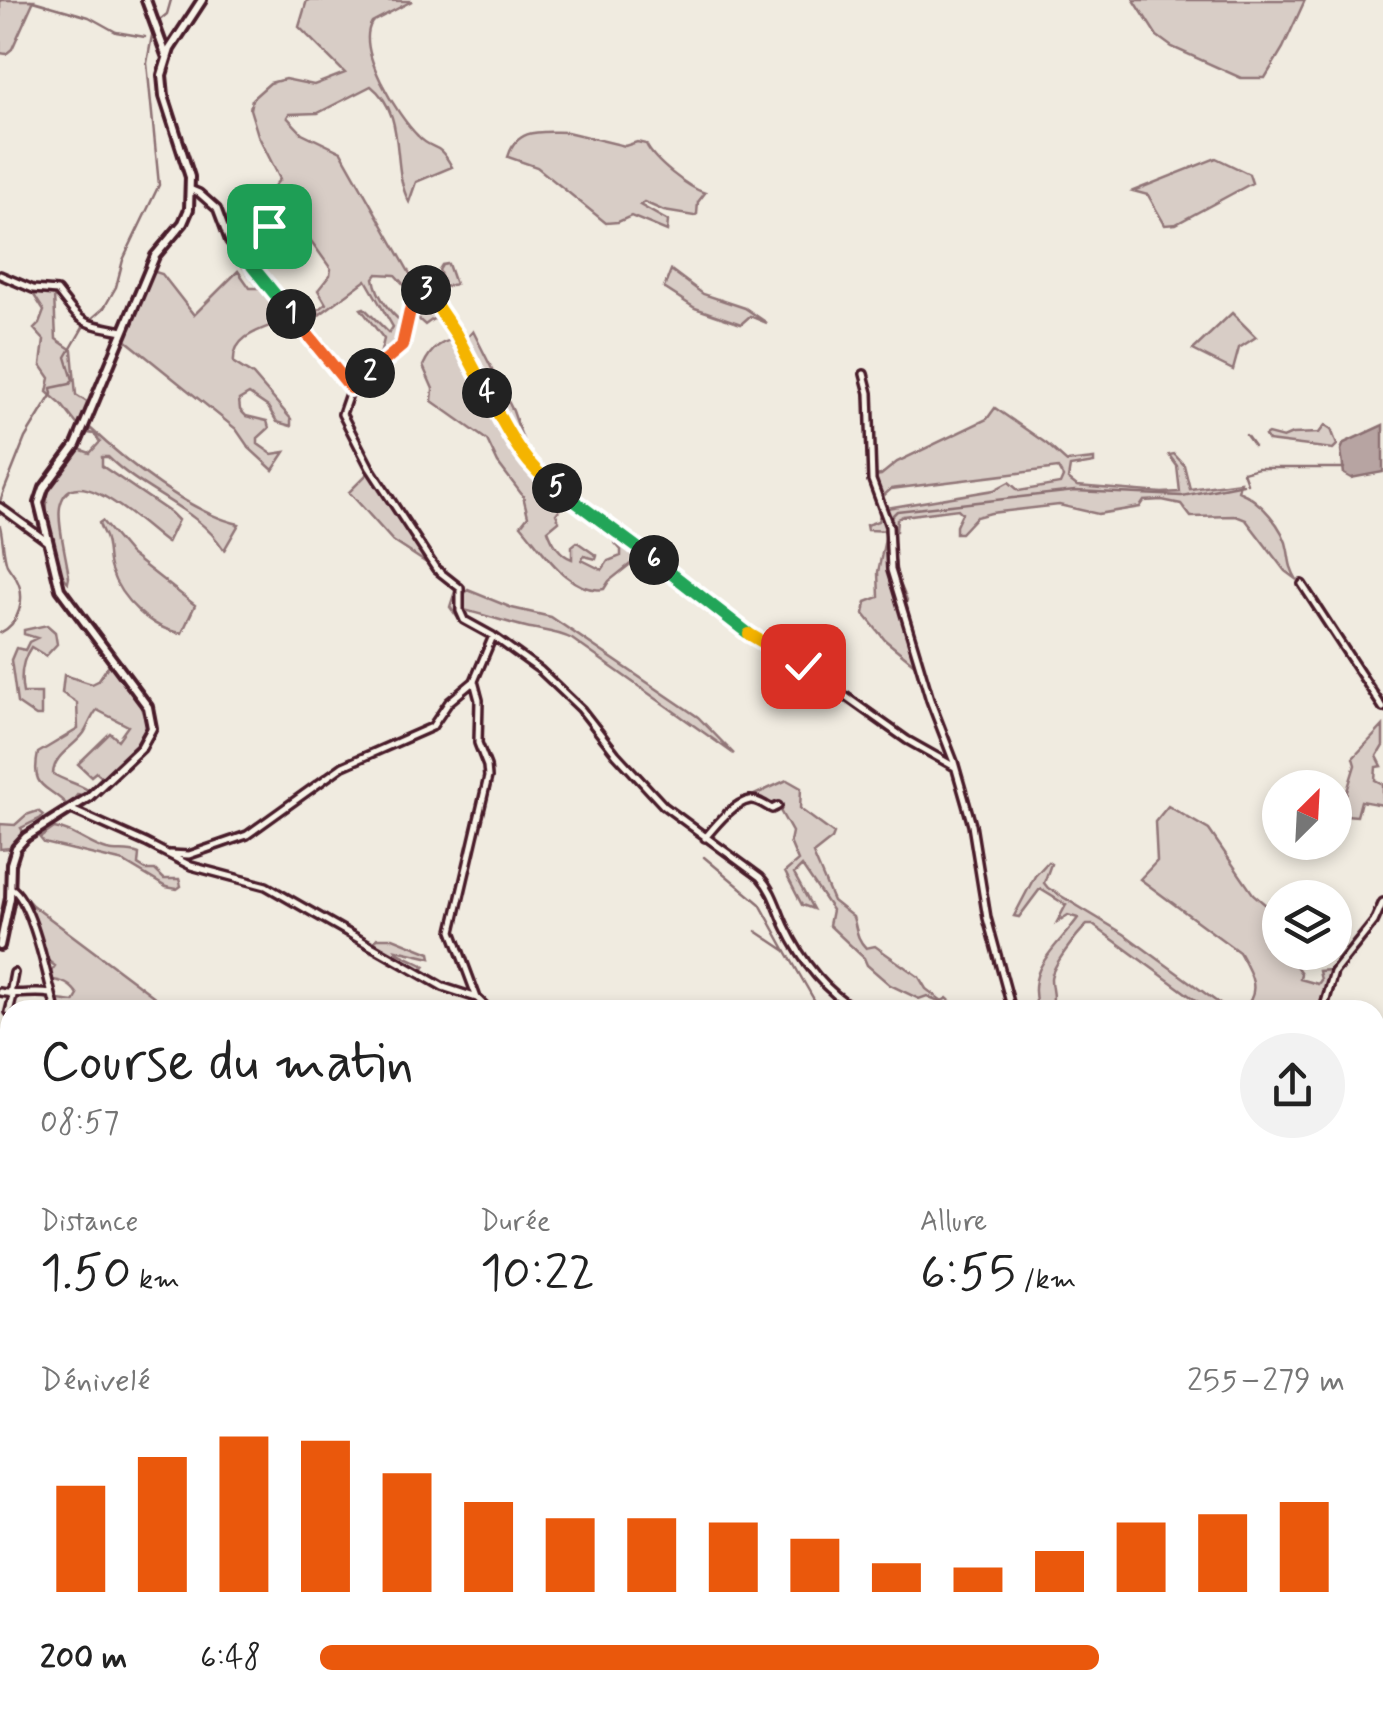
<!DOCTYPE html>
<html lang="fr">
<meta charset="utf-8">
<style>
:root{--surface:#fff;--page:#f2f2f2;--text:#222;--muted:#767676;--accent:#ea580c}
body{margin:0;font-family:Mynerve,sans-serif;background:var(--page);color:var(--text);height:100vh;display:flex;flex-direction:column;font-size:38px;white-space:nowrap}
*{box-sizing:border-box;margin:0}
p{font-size:32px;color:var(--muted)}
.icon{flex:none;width:55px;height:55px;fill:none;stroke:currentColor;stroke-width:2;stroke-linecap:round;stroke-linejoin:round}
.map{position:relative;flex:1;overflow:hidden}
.sheet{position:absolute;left:0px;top:1000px;width:1385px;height:718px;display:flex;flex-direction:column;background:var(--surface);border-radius:30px 30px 0 0;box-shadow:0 5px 15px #0003}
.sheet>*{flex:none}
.needle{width:65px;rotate:24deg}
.buttons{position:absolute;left:1262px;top:770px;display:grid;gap:20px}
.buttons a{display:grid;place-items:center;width:90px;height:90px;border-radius:50%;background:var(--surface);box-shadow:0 5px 15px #0003;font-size:50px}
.pin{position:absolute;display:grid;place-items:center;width:85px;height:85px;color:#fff;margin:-42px;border-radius:20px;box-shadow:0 5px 15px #0006}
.km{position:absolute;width:50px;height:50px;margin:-25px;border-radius:50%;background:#222;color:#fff;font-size:28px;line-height:50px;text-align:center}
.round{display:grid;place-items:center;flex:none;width:105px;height:105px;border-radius:52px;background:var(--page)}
.overview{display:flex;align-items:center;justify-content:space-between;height:170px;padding:0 40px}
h1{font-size:55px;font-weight:600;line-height:75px}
.stats{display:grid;grid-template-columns:repeat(3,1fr);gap:15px;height:170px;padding:10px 40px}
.stats div{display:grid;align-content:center}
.stats b{font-size:50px;font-weight:600}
.stats small{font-size:28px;font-weight:400}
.stats p{font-size:28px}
.chart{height:280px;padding:20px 40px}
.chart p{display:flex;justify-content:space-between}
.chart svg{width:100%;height:180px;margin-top:10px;stroke:var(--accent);stroke-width:6}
ul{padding:0 40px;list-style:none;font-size:32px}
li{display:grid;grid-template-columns:160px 120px 1fr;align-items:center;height:75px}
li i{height:25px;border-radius:12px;background:var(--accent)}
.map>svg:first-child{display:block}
.green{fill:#d8cdc6;stroke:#917678;stroke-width:2.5}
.water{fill:#b7a4a2;stroke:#8b6f72;stroke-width:2.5}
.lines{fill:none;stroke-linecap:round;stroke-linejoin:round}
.stream{stroke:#8b6f72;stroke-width:2.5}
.minor-casing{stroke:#4a1f2b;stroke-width:12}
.tertiary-casing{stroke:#4a1f2b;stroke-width:14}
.trunk-casing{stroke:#4a1f2b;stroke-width:19}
.minor{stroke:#f7f3e8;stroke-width:5}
.tertiary{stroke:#f7f3e8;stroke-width:6}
.trunk{stroke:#f7f3e8;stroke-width:11}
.split-1-casing{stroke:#fff;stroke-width:20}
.split-2-casing{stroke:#fff;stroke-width:20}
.split-3-casing{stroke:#fff;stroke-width:20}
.split-4-casing{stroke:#fff;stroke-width:20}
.split-5-casing{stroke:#fff;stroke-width:20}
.split-6-casing{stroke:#fff;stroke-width:20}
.split-7-casing{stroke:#fff;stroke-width:20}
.split-8-casing{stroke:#fff;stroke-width:20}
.split-1{stroke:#22a559;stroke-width:12}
.split-2{stroke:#f0652b;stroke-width:12}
.split-3{stroke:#f0652b;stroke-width:12}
.split-4{stroke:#f5b400;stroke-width:12}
.split-5{stroke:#f5b400;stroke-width:12}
.split-6{stroke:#22a559;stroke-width:12}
.split-7{stroke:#22a559;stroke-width:12}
.split-8{stroke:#f5b400;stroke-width:12}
</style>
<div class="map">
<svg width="1383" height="1716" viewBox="0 0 1383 1716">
<rect width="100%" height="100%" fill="#f0ebe0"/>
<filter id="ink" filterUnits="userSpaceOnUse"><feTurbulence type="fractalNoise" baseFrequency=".01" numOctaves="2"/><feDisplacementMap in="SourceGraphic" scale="20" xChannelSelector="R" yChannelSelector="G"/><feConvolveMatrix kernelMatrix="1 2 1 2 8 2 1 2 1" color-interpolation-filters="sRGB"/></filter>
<g filter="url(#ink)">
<path class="green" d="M 0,0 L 34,0 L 12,49 L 6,54 L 0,53 Z
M 307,0 L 412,1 L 372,22 C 355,49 397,115 418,136 C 434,153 437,139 452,167 L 416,182 L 409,202 C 390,167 408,115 371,86 L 318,113 L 289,114 L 287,117 L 302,133 L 341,152 L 413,279 L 419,284 L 431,280 L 443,282 L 439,270 L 442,265 L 448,264 L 455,284 L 430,291 L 437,301 L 442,320 L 433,319 L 425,325 L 413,314 L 415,297 L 395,275 L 377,274 L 374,278 C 377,298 393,317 410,328 L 407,342 L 382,361 L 379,359 L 384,339 L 361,309 L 364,308 L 389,333 L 393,327 L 366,280 L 319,315 L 318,310 L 326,304 L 318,290 L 330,275 L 331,269 L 304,231 L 300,230 L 285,241 L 253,211 L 243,209 L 238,219 L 263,247 L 261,249 L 227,217 L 238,204 L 257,206 L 280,179 L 258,135 L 250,109 L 252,99 L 270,83 L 285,79 L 314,85 L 345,73 L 299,27 Z
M 1134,0 L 1305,0 L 1283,48 L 1265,78 L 1241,78 L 1172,47 L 1157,36 Z
M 567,132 L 625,146 L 637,142 L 646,144 C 654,161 687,187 705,193 L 698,202 L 697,214 L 694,216 L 664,211 L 644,202 L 640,205 L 668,221 L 667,231 L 631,216 L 618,222 L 606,223 L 537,167 L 508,157 C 517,127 541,132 567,132 Z
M 1216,158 L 1249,174 L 1252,183 L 1176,224 L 1165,225 L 1148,195 L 1133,191 Z
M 247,264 L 290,318 C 271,328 231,332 234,363 L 253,375 L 291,419 L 291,426 L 277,422 L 268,407 L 249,394 L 239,400 L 240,410 L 246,416 L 267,421 L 269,428 L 258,438 L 258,444 L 272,454 L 285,452 L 273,470 L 249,448 L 236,429 L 123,338 L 152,271 L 162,274 L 194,315 L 238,271 L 250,288 L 259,288 L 243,267 Z
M 671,270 L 703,294 L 745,308 L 767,323 L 750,316 L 741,324 L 695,308 L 664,288 Z
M 32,292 L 54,295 L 56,339 L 72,350 L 76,395 L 90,404 L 79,427 L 62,405 L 47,392 L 50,378 L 41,365 L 44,340 L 34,329 L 39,324 L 44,311 Z
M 1232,313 L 1256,337 L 1239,348 L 1233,370 L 1193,350 Z
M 473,331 L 513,411 L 526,449 L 567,492 L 567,500 L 556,514 L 559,521 L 548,530 C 552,542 560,555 572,559 L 572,546 L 577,542 L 597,556 L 596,559 L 584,556 L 582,560 L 602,570 L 608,561 L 621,556 L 621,550 L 615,543 L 618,535 L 643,554 L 609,581 L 604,589 C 569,595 542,549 521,525 L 528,516 L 523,496 L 498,463 L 487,440 L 432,401 L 433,389 L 423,366 C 431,348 445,337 465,340 Z
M 995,408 L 1047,444 L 1067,462 L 1094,459 L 1094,463 L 1070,467 L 1068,479 L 1077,486 L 1162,493 L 1180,492 L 1177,466 L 1169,455 L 1174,454 L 1184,465 L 1190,489 L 1240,482 L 1238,491 C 1259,499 1285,528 1288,551 C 1290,563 1290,568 1297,580 L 1285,571 L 1246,520 L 1236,516 L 1191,517 L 1181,504 L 1162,500 L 1144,501 L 1140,507 L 1098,514 L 1059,505 L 991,513 L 976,517 L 961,533 L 956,533 L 956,526 L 962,513 L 958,509 L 903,516 L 897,519 L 896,531 L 867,530 L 866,525 L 878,521 L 881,512 L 887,508 L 994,490 L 1009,482 L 1019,491 L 1060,484 L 1063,477 L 1058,468 L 891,489 L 881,498 L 874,476 L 881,475 L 897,462 L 987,419 Z
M 1325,425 L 1331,429 L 1337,445 L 1333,449 L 1268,441 L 1265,436 L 1268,434 L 1283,438 L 1292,434 L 1319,433 Z
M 90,428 C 125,461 192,514 239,524 L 224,550 C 198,508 144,493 108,457 L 102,457 L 102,466 L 171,513 L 178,520 L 167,543 C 151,533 71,452 60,507 C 57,524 67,559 69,577 L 68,582 C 50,563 44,516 48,490 L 79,449 L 90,453 L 100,442 L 94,434 L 88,433 Z
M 368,473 L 370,473 L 428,564 L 393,541 L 349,492 Z
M 102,521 L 130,554 L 195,605 L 182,633 C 152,630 120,599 111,570 C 107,560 109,547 105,537 C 103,532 100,528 99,523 Z
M 885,539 L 893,543 L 897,577 L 907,600 L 902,613 L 917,666 L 885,640 L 864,614 L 866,602 L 879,597 L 878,572 Z
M 456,588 L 460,594 L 464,594 L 468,590 L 512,608 L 551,617 L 698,717 L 734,754 L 572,639 C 557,631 543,631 526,627 C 505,622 485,615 464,610 L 457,610 L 460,621 L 450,607 Z
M 47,625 L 55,632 L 57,644 L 46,656 L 31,647 C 22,660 20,677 23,693 L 41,693 L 41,716 L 36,716 L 17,703 L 11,660 L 16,648 L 25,650 L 29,642 L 37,638 L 24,634 L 24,630 Z
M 110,663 L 140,704 L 147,726 L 131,754 L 104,779 L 96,772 L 91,776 L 78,764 L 110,733 L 118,740 L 128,726 L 97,710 C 91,717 89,725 84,733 C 73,748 54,754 53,774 C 65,781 76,783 88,790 L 100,784 L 88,796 L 78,794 L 68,806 C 48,784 30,791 38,753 L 78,729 L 77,703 L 62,693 L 64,675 L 92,684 L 98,681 Z
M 1383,726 L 1383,746 L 1377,756 L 1382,766 L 1376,767 L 1375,780 L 1383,784 L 1383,805 L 1361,801 L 1357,816 L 1345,815 L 1341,811 L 1355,765 L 1353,758 Z
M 787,780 L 801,788 L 800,809 L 834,834 L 832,839 L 813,854 L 833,901 L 853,917 C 857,929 856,938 866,948 L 875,946 L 919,977 L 926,989 L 942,1001 L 947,998 L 960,1010 L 927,996 L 919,999 L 890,985 L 867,965 L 864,958 L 829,925 L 832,910 L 802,866 L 794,874 L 813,909 L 802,905 L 785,872 L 798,861 L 790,842 L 792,832 L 779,809 L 752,796 Z
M 1168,806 L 1209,830 L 1253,894 L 1280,917 L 1280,921 L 1276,921 L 1275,925 L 1280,952 L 1287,953 L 1301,973 L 1300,979 L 1318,984 L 1321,980 L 1319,971 L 1332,970 L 1321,1010 L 1242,1010 C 1263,992 1251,973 1239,952 L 1140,879 L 1157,861 L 1155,822 Z
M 38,811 L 43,815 L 41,818 L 21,828 L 24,833 L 11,848 L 0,849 L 0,824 L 15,825 L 26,815 Z
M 54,828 C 73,830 89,845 107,850 C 119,853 127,849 139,854 L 138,865 L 146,870 L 155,870 L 164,879 L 179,879 L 181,886 L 177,889 L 166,887 L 124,862 L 44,843 L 40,838 Z
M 1048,862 L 1051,864 L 1044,883 L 1048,888 L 1124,934 L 1228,1010 L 1209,1010 L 1093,925 L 1087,925 C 1078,933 1051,967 1051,979 C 1051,993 1057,997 1048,1010 L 1038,1010 C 1025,967 1055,950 1078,918 L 1068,915 L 1057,922 L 1066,905 L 1040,889 L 1019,917 L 1014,916 L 1035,876 Z
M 14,885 L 32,905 L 172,1010 L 53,1010 L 50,999 L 74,1002 L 78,995 C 71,984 62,980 50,980 L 49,974 L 55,966 L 46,959 L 21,894 Z
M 377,938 L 393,938 L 430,953 L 431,958 L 396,950 L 398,953 L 425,966 L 422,970 L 416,969 L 373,945 Z
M 1375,1059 L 1383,1066 L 1383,1144 L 1375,1156 L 1375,1098 L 1380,1088 L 1375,1084 Z"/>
<path class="water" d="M 1383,425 L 1383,472 L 1351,478 L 1344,474 L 1341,450 L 1344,443 Z"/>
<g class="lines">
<path class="stream" d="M 30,0 L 89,17 L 116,32 L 145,37
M 156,23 L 167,14 L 171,0
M 89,321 L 104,308 L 116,287 L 123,260 L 159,185 L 147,63 L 153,30
M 1246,435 L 1254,446
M 1247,483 L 1243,472 L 1258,468 L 1344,468
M 0,501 L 25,438 L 52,394 L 51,388 L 70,384 L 73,380 L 66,357 L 85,324
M 890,518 L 897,511 L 1075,491 L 1182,496 L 1243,484
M 0,526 C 3,538 3,554 7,565 C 8,567 15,577 16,578 C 27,598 19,624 0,633
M 704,857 L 760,904 L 786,951
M 756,931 L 786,951 L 820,1010
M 1375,1374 L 1383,1373
M 1375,1655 L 1383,1666"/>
<defs>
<path id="minor" d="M 192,190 L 199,193 L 217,209 L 229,241 L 351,388
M 252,266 L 282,240 L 269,226
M 0,275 L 33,289 L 57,291 C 83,324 79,323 123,331
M 864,374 L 869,393 L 872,480 L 889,526 L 891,570 L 930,700 L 954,762 L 972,825 L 987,918 L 1012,1010
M 0,507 L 48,542
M 1302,584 L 1383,708
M 72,810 L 146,843 L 191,866 L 266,886 L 443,987 L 477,998
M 705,838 C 715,826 733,803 750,800 C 757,799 766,806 772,809 L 778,806
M 170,854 L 189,855 L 247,835 L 343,766 L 432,727 L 449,702 L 473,682
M 11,888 C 33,900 48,983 56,1010
M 0,992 C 18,996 33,991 51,994
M 10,994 L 14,973
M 489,1010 L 477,998 L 452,931 L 488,777 L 487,766 L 478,743 L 479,700 L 474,681 L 493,636
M 857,1010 C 825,991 801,960 785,926 C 777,909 773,891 760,877 L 664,806 L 616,754 L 581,709 L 540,670 L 493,636 L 464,620 L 460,611 L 460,588 L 436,569 L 370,468 L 342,414 L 351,388 L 402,345 L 416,284 L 422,284 L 456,334 L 517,449 L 538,473 L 750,635 L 803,666 L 907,740 L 955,767
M 1323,1010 L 1334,972 L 1374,922 L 1383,902
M 9,1012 L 13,996
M 0,1101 L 10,1109
M 0,1116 L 10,1118
M 0,1494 L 10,1502
M 3,1560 L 10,1567
M 1375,1669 L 1383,1676
M 60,1708 L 63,1716
M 594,1708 L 605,1716
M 1037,1708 L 1047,1716
M 1078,1708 L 1081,1716
M 1153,1708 L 1160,1716
M 1232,1708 L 1241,1716
M 1263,1716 L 1268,1708
M 1321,1716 L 1331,1713 L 1336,1708"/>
<path id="tertiary" d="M 146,0 L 166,55
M 0,946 L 10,898 L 11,864 L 16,848 L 26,837 L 89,797 L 141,748 L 152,728 L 148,707 L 60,589 L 39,503 L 44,488 L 76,445 L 155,256 L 183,223 L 189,209 L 190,177 L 164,96 L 162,75 L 170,49 L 202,0
M 0,1060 L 10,1058"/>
<path id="trunk" d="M 0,1314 L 10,1319
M 762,1708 L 770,1716"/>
</defs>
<use href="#minor" class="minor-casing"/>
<use href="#tertiary" class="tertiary-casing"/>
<use href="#trunk" class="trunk-casing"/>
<use href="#minor" class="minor"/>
<use href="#tertiary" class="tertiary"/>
<use href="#trunk" class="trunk"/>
</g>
</g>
<g class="lines" filter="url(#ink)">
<defs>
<path id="split-1" d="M 269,226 L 282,240 L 252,266 L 291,314"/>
<path id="split-2" d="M 291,314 L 351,388 L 370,373"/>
<path id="split-3" d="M 370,373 L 402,346 L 416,284 L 421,283 L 426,290"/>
<path id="split-4" d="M 426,290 L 456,334 L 487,393"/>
<path id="split-5" d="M 487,393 C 507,430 522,464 557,488"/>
<path id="split-6" d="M 557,488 L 654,560"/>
<path id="split-7" d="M 654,560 L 749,634"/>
<path id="split-8" d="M 749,634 L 803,666"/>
</defs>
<use href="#split-1" class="split-1-casing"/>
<use href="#split-2" class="split-2-casing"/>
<use href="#split-3" class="split-3-casing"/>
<use href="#split-4" class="split-4-casing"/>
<use href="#split-5" class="split-5-casing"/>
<use href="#split-6" class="split-6-casing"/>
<use href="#split-7" class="split-7-casing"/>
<use href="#split-8" class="split-8-casing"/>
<use href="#split-1" class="split-1"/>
<use href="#split-2" class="split-2"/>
<use href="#split-3" class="split-3"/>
<use href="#split-4" class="split-4"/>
<use href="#split-5" class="split-5"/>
<use href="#split-6" class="split-6"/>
<use href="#split-7" class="split-7"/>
<use href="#split-8" class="split-8"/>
</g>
</svg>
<div class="buttons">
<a><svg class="needle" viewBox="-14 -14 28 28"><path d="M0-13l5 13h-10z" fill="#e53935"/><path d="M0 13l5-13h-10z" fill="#767676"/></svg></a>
<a><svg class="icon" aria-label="layers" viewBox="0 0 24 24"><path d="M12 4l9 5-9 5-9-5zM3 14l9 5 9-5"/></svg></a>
</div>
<div class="pin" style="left:269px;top:226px;background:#1e9e55"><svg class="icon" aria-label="arrive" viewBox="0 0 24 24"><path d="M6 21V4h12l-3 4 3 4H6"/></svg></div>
<div class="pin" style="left:803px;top:666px;background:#d93025"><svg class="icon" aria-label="check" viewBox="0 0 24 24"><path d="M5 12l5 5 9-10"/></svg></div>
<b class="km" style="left:291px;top:314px">1</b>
<b class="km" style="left:370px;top:373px">2</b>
<b class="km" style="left:426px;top:290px">3</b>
<b class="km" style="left:487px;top:393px">4</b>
<b class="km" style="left:557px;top:488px">5</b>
<b class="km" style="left:654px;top:560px">6</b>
<section class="sheet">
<div class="overview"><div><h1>Course du matin</h1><p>08:57</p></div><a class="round"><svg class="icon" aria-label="share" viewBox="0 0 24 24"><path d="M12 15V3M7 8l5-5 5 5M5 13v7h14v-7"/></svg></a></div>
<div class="stats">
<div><p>Distance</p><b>1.50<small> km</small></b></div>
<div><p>Durée</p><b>10:22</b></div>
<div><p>Allure</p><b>6:55<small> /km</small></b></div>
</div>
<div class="chart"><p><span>Dénivelé</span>255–279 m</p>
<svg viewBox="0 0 160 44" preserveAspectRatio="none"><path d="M5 44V18M15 44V11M25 44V6M35 44V7M45 44V15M55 44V22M65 44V26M75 44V26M85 44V27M95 44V31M105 44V37M115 44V38M125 44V34M135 44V27M145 44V25M155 44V22"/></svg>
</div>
<ul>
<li><b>200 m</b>6:48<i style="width:76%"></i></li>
</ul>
</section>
</div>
